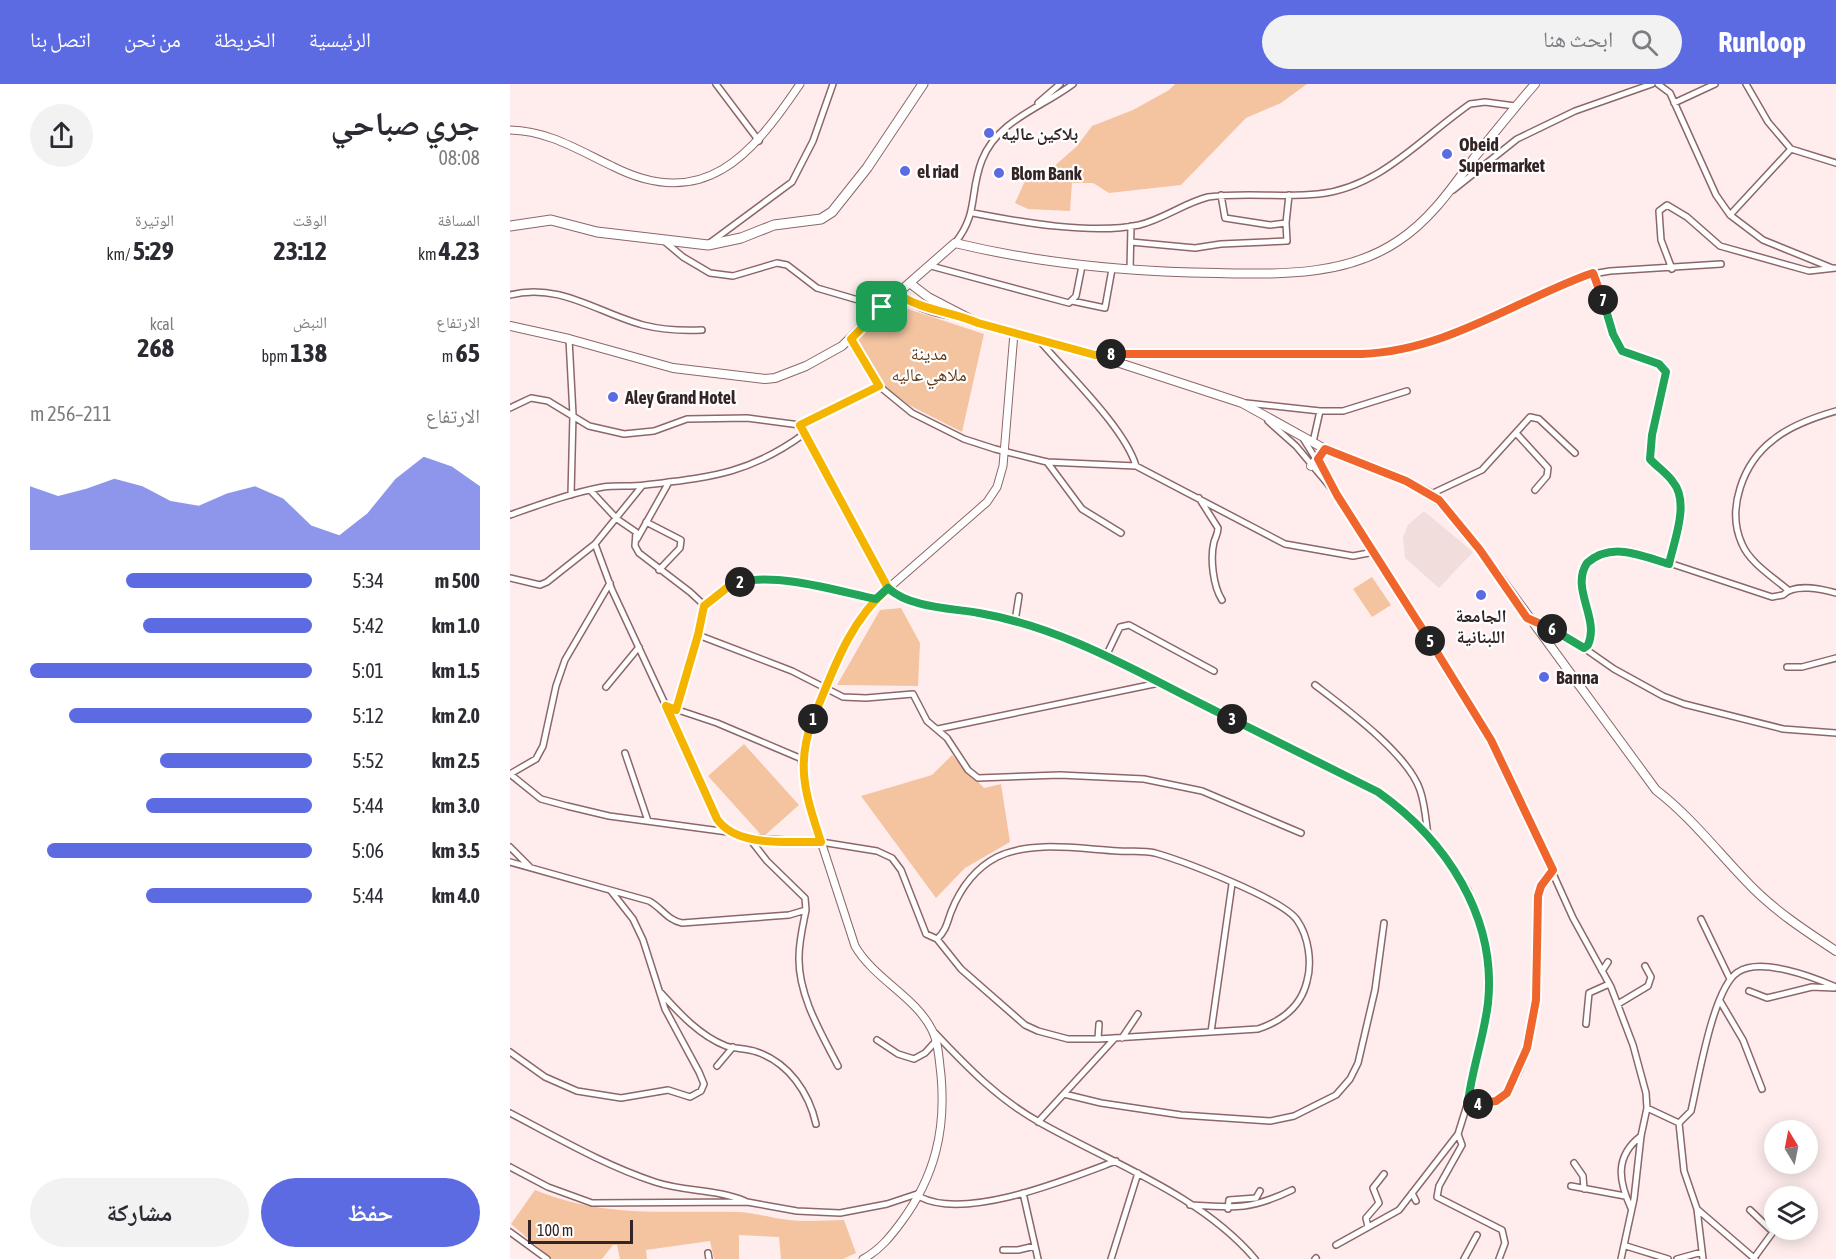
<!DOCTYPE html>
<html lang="ar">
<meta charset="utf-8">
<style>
:root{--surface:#fff;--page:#f2f2f3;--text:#2b2b33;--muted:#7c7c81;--accent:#5d6be3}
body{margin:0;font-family:"Asap Condensed","Noto Naskh Arabic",sans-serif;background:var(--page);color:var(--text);direction:rtl;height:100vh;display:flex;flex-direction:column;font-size:22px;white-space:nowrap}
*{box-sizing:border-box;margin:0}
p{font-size:20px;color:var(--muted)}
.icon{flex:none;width:33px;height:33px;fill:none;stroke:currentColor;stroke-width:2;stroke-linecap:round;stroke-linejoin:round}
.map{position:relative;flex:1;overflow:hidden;direction:ltr}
.details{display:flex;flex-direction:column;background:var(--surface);width:510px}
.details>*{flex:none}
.needle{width:39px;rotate:350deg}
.controls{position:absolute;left:1254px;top:1036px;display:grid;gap:12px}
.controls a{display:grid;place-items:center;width:54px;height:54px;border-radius:50%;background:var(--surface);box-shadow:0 3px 15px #0003;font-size:30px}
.scale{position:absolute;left:18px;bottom:15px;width:105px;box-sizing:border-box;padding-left:6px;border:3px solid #342425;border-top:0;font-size:16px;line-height:21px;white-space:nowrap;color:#342425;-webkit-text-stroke:4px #fff;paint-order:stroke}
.pin{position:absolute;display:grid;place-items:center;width:51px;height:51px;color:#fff;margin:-26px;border-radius:12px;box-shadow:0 3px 9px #0006}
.km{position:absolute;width:30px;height:30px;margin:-15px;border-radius:50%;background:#222;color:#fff;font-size:16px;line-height:30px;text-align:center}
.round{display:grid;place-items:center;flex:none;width:63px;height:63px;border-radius:32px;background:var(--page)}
.headline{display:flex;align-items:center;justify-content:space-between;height:102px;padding:0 30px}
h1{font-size:33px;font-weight:700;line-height:45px}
.stats{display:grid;grid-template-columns:repeat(3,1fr);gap:9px;height:102px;padding:6px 30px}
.stats div{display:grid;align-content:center}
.stats b{font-size:26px;font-weight:700}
.stats small{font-size:16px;font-weight:400}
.stats p{font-size:16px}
.chart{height:168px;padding:12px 30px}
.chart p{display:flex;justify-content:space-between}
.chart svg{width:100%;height:108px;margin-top:6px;fill:var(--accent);opacity:.7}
.button{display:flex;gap:12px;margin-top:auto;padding:12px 30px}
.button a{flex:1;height:69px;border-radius:36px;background:var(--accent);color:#fff;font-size:24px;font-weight:700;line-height:69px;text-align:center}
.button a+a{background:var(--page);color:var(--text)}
ul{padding:0 30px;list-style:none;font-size:20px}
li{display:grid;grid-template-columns:96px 72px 1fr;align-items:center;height:45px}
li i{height:15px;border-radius:8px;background:var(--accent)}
header{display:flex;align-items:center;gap:36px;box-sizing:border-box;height:84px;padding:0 30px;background:var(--accent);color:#fff}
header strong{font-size:28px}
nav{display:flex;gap:33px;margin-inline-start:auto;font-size:21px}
.search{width:420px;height:54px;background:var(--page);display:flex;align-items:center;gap:15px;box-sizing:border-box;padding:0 21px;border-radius:33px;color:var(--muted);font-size:22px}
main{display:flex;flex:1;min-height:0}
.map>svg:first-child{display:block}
.built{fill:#f2dddd}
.green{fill:#f4c4a1}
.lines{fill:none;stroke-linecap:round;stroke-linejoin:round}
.minor-casing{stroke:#8c6768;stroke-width:8}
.tertiary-casing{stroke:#8c6768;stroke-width:9}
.secondary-casing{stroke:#8c6768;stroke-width:10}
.primary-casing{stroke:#8c6768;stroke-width:11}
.minor{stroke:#fff;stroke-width:5}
.tertiary{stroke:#fff;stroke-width:7}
.secondary{stroke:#fff;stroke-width:8}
.primary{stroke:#fff;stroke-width:9}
.split-1-casing{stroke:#fff;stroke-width:12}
.split-2-casing{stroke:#fff;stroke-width:12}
.split-3-casing{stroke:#fff;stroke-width:12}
.split-4-casing{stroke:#fff;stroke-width:12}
.split-5-casing{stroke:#fff;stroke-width:12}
.split-6-casing{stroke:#fff;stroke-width:12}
.split-7-casing{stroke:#fff;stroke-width:12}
.split-8-casing{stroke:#fff;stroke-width:12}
.split-9-casing{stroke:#fff;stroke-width:12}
.split-1{stroke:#f5b400;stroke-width:8}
.split-2{stroke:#f5b400;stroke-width:8}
.split-3{stroke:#22a559;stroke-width:8}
.split-4{stroke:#22a559;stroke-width:8}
.split-5{stroke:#f0652b;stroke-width:8}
.split-6{stroke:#f0652b;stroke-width:8}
.split-7{stroke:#22a559;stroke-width:8}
.split-8{stroke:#f0652b;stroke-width:8}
.split-9{stroke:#f5b400;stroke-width:8}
.poi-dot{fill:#5d6be3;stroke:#fff;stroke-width:2}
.labels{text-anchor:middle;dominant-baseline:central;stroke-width:4.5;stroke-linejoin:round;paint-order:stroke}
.poi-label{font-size:18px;font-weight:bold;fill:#342425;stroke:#fff;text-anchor:start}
.park-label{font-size:18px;fill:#613a19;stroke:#fff}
</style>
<header>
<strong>Runloop</strong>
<div class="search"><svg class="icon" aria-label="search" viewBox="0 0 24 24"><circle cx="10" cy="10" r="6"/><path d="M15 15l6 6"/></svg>ابحث هنا</div>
<nav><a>الرئيسية</a><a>الخريطة</a><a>من نحن</a><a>اتصل بنا</a></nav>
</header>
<main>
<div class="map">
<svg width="1326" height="1175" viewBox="0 0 1326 1175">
<rect width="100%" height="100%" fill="#ffeded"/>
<path class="built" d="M 914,427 L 963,468 L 929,504 L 895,474 L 893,453 L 898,441 Z"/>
<path class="green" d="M 665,0 L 797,0 L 771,19 L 736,34 L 671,101 L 599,109 L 583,99 L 562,99 L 560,127 L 518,125 L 505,119 L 514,99 L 541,85 L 567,62 L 582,42 L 623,26 L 659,6 Z
M 386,221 L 474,250 L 452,348 L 399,321 L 375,303 L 346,256 Z
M 862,493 L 881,521 L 862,533 L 843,505 Z
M 391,524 L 410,559 L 408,602 L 327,601 L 370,526 Z
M 234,660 L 289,721 L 253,753 L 198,692 Z
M 442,671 L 474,704 L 491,700 L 500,758 L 455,784 L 426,814 L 351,712 L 422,691 Z
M 25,1106 C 97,1135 154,1126 229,1128 C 246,1129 262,1134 279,1136 C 297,1138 316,1136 334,1136 L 346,1169 L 333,1175 L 271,1175 L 269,1153 L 229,1151 L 229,1175 L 204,1175 L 200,1157 L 136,1166 L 137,1175 L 110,1175 L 107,1161 L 103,1161 L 92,1175 L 42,1175 L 1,1140 Z"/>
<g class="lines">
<defs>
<path id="minor" d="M 206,0 L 249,57
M 1148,0 L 1160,9 L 1206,111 L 1220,131 L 1281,65
M 1236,0 L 1258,38 L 1281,65 L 1326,79
M 528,19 L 550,0
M 1164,19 L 1205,0
M 943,106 L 1007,55 L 1065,27 L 1142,0
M 711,111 L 715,134 L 760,141 L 776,139 L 779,111
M 463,129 C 510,138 582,151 629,141 C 654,135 674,119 698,113 C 735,108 772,114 808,110 C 870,104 912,53 960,20 L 975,18 L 1005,22
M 1220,131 L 1253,156 L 1322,184
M 154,157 L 173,173 L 200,189 L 223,192 L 267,179 L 277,181 L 307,204 L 372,223
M 201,158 L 282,98 L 303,57 L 323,0
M 621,158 L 685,164 L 711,160 L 777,157 L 776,139
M 445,159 C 469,129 459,109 472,76 C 488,36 531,24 563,0
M 421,182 L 559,219 L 566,212 L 572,182
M 1162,185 L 1151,156 L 1149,127 L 1157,121 L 1177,133 L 1210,162 L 1299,187 L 1326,184
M 620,186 L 621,142
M 1083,189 L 1103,250 L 1112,266 L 1149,280 L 1156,288 L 1139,369 C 1140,385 1162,391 1168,405 C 1177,425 1164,459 1159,479
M 0,211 C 49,198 88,229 133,241 C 153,246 172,247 192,246
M 562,217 L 595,224 L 602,185
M 59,255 L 63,331 L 61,411
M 528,255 C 556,288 615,344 626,382
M 590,270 L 852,270 C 934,267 1002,219 1077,191 L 1100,187 L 1211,180
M 369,302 L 402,329 L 454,355 L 485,365 L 537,378 L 626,382 L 775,460 L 843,472 L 864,468
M 736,319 L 810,327 L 833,327 L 897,307
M 0,324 L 21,314 L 38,317 L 79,342 L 114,350 L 144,347 L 177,335 L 237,334 L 290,341 L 369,302 L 341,255
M 758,337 L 786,362 L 827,411 L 957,615 L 993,679 L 1063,834 L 1101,903 L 1123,961 L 1136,1009 L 1137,1024 L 1131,1052 L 1124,1115 L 1111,1175
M 290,341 L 378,504 L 397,516 L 505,537 L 597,570 L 676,613 L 856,701 L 891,724 L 933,769 L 958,806 L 974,860 L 979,893 L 978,919 L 970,965 L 961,995 L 958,1018 C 1036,1038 1027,857 1028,812 L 1031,802 L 1043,786
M 1006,349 L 1038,384 L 1037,392 L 1025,406
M 794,356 L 824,404
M 803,358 L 810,327
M 537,378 L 572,425 L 611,449
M 80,406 L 107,435 L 126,448 L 125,462 L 129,469 L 180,508 L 194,521 C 204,513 215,502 228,498 C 261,487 331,508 366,515
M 921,410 L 972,386 L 1020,333 L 1029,335 L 1065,369
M 689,414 L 708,444 C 708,449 706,452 704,458 C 700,474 703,502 712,516
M 0,431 C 31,420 61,409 93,403 C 107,401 121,403 135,401 C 201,393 239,390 294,350
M 136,438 L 171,456 L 170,464 L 149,486
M 127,455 L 159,398
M 85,460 L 102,506 L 156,622 L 207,639 L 292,675
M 0,494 L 30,501 L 37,498 L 85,460 L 132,402
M 1278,506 C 1263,493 1240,479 1232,460 C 1216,425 1233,379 1263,356 C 1280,342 1305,333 1326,327
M 1021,536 L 1074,564 L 1078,561 L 1082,549 L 1072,502 L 1074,484 L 1080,476 L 1094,469 L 1120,467 L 1132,470 L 1262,513 L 1273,511 C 1284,499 1312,505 1326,509
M 505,537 L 509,512
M 188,551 L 282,587 L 333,613 L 356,614 L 403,610 L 417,637 L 437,654 L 458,686 L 468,694 L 550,691 L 634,695 L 692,707 L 791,749
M 1074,564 L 1104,585 L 1153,612 L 1174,620 L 1273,645 L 1326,649
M 597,570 L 610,543 L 619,541 L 704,587
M 1277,583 L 1292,583 L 1326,574
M 805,601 C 835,624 898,670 910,706 C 915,720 916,737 918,752
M 96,603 L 129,563
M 156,622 L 207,735 L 218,748
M 166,626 L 188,551 L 194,521
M 428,645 L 649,599
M 115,669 L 138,737
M 0,690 L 31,715 L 57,722 L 99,732 L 218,748 L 239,754 L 311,758 L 367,767 L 382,774 L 391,786 L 416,850 L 427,855 L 451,885 L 515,941 L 528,947 L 558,955 L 588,955 L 748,945 C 772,937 791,923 797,897 C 802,879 799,853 787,836 C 773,815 673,777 645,769 C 633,766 620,768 608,767 C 570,765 522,756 487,773 C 464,785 450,805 441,828 C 437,839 436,847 427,855
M 0,690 L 26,675 L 33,662 L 46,602 L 55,576 L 100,499
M 0,763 L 19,782
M 0,778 L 139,817 C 152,824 157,836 172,839 L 279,831 L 296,826 L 295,814 L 257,777 L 239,754
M 296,826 C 293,841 289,857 289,873 C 288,911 311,949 328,982
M 1191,835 L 1220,895
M 1092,887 L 1098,878
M 1239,907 L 1257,914 L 1302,903 L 1324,904
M 151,909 C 169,929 190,952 216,962 C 225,965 237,964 247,968 C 279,979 299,1009 306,1040
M 1210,917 L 1233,956 L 1252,1005
M 1108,920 L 1138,902 L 1141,893 L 1135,882
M 1076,940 L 1079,909 L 1099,900
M 701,948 L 722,800
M 425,949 C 457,983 488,1015 529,1038 C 601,1079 691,1111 745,1175
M 612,954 L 628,930
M 588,955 L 589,940
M 367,956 L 388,970 L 404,975 L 415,969 L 426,957
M 0,968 L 35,993 L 67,1007 L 111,1014 L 158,1006 L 180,1013 L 191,1007 L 194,1000 L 189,988 L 155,925 L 133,856 L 123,835 L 101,807
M 207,982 L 223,963
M 554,1010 L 591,1019 L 671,1031 L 760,1037 L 784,1032 L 826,1011 L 840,995 L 848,979 L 865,906 L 874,839
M 1137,1024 L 1169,1039
M 0,1029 C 48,1054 94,1081 145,1098 C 175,1108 206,1105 235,1117
M 528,1038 L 605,954
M 1169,1039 L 1181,1027 C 1188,998 1203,903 1228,888 C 1251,873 1303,893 1326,903
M 1169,1039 L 1174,1087 L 1187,1125 L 1193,1175
M 948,1050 L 952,1061 L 929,1102 L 927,1113 L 992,1146 L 995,1159 L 989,1175
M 1064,1079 L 1073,1092 L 1074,1105
M 0,1083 L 38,1103 L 82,1119 L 237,1118 L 287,1127 L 330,1129 L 377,1120 L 410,1109
M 1061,1102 L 1115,1112
M 513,1109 L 528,1175
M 902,1109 L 906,1117
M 410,1113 C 457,1137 558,1095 606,1077
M 680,1121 C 724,1124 741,1126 782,1106
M 1121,1124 C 1108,1096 1105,1072 1131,1052
M 718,1125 L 719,1116 L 746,1114 L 750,1107
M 1187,1125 L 1245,1175
M 1240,1126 L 1263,1148 L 1244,1174
M 858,1143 L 856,1134 L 869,1119 L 863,1104 L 874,1090
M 0,1148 L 37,1175
M 826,1161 L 889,1126 L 948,1050 L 958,1018
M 1116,1162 L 1158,1175
M 493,1166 L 508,1166 L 525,1162
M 198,1169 L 199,1175
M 601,1175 L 628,1089
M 805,1175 L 806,1174
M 954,1175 L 967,1151
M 1167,1175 L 1192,1168"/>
<path id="tertiary" d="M 0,46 C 39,47 68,66 102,82 C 194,129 242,71 290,0
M 353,1175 C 370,1166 381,1152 392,1137 C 425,1092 436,1046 431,991 C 429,977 429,959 422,946 C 406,913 364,895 345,862 L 304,736 L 293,689 L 292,675 L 297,651 L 331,566 L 348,539 L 366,515 L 477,418 L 487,403 L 493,382 L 504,249"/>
<path id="secondary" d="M 401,200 L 418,213 L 468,239 L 585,271 L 732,319 L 815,365 L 896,397 L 921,410 L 938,426 L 970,466 L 1146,706 C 1181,733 1206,766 1236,797 C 1262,825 1294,846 1326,867
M 388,210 C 406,222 428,231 450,231
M 0,242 L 59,255 L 163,284 L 255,295 L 265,294 L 296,282 L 332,262 L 372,223 L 445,159 C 532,180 618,188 707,189 C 768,190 835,193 888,157 C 920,136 942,104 964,74 C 984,49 1004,24 1025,0
M 801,382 L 815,365"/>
<path id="primary" d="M 0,142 L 41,136 L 87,148 L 198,161 L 231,154 L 264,141 L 311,135 L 322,128 L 357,84 L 413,0"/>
</defs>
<use href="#minor" class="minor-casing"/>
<use href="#tertiary" class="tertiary-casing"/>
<use href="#secondary" class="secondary-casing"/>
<use href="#primary" class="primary-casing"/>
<use href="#minor" class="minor"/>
<use href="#tertiary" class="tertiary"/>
<use href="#secondary" class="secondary"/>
<use href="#primary" class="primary"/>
</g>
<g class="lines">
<defs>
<path id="split-1" d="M 303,635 C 323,587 338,539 378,504 L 290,341 L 369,302 L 341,255 L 372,223"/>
<path id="split-2" d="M 230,498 L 218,503 L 194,522 L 188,551 L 166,626 L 156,622 L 207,735 C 227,764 279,757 311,758 C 296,712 285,681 303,635"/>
<path id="split-3" d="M 230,498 C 269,489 327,507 366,515 L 378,504 C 400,524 440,524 469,529 C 561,545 640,596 722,635"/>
<path id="split-4" d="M 722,635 L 868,708 C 936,756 987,833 978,919 C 974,953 962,985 958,1018 L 968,1020"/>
<path id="split-5" d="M 920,557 L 981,656 L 1043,786 L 1031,802 L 1028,812 L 1026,916 L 1017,964 L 997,1009 L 986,1017 L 968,1020"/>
<path id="split-6" d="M 920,557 L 827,411 L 808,375 L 815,365 L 896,397 L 929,416 L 970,466 L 1017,534 L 1042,545"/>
<path id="split-7" d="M 1042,545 L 1074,564 L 1078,561 C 1090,534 1060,505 1077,479 C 1102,457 1132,472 1159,480 C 1164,457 1180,418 1163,398 C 1157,389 1147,383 1140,375 L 1142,351 L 1156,288 L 1149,280 L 1112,267 L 1103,250 L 1093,216"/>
<path id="split-8" d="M 601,270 L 852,270 C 934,267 1002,219 1077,191 L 1083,189 L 1093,216"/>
<path id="split-9" d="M 372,223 L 388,210 C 413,227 441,227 468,239 L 585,271 L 601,270"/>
</defs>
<use href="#split-1" class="split-1-casing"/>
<use href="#split-2" class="split-2-casing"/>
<use href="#split-3" class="split-3-casing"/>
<use href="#split-4" class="split-4-casing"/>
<use href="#split-5" class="split-5-casing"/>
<use href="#split-6" class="split-6-casing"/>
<use href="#split-7" class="split-7-casing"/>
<use href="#split-8" class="split-8-casing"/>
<use href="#split-9" class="split-9-casing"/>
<use href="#split-1" class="split-1"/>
<use href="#split-2" class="split-2"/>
<use href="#split-3" class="split-3"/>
<use href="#split-4" class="split-4"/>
<use href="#split-5" class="split-5"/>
<use href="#split-6" class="split-6"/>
<use href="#split-7" class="split-7"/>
<use href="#split-8" class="split-8"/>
<use href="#split-9" class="split-9"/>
</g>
<g class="poi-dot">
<circle cx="479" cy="49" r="6"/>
<circle cx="937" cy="70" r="6"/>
<circle cx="395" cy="87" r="6"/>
<circle cx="489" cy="89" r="6"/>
<circle cx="103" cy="313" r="6"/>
<circle cx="971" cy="511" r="6"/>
<circle cx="1034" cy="593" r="6"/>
</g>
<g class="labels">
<g class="poi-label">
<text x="491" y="49">بلاكين عاليه</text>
<text x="949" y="60">Obeid<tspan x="949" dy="21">Supermarket</tspan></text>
<text x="407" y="87">el riad</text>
<text x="501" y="89">Blom Bank</text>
<text x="115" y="313">Aley Grand Hotel</text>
<text x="971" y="531" text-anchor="middle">الجامعة<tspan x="971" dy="21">اللبنانية</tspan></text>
<text x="1046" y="593">Banna</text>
</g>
<g class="park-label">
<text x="419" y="269">مدينة<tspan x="419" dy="21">ملاهي عاليه</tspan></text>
</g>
</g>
</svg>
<div class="controls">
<a><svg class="needle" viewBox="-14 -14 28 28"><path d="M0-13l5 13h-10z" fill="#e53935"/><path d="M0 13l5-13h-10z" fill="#7c7c81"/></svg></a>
<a><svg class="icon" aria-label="layers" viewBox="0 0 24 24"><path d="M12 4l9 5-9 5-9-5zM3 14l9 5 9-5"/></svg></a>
</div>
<div class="scale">100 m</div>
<div class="pin" style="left:372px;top:223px;background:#1e9e55"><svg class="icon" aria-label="arrive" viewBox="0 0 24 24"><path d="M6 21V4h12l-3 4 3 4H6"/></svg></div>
<b class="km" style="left:303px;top:635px">1</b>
<b class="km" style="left:230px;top:498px">2</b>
<b class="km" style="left:722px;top:635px">3</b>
<b class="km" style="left:968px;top:1020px">4</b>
<b class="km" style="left:920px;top:557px">5</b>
<b class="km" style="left:1042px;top:545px">6</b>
<b class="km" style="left:1093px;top:216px">7</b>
<b class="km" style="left:601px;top:270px">8</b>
</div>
<section class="details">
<div class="headline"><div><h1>جري صباحي</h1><p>08:08</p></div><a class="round"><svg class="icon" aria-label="share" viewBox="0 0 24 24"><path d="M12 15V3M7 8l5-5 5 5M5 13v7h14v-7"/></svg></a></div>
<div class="stats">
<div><p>المسافة</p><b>4.23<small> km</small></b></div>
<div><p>الوقت</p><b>23:12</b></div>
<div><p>الوتيرة</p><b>5:29<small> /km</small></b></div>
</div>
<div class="stats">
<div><p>الارتفاع</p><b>65<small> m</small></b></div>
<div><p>النبض</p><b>138<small> bpm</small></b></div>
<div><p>kcal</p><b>268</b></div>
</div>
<div class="chart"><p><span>الارتفاع</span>211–256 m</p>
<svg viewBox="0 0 160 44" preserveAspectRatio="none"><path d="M0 44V18L10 22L20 19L30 15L40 18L50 24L60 26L70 21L80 18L90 23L100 34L110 38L120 29L130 15L140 6L150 10L160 18V44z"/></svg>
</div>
<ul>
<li><b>500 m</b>5:34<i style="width:66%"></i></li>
<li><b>1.0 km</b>5:42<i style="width:60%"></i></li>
<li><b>1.5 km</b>5:01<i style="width:100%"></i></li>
<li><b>2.0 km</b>5:12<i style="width:86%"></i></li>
<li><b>2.5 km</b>5:52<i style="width:54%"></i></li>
<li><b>3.0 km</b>5:44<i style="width:59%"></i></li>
<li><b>3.5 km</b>5:06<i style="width:94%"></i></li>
<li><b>4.0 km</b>5:44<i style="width:59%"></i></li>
</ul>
<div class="button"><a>حفظ</a><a>مشاركة</a></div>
</section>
</main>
